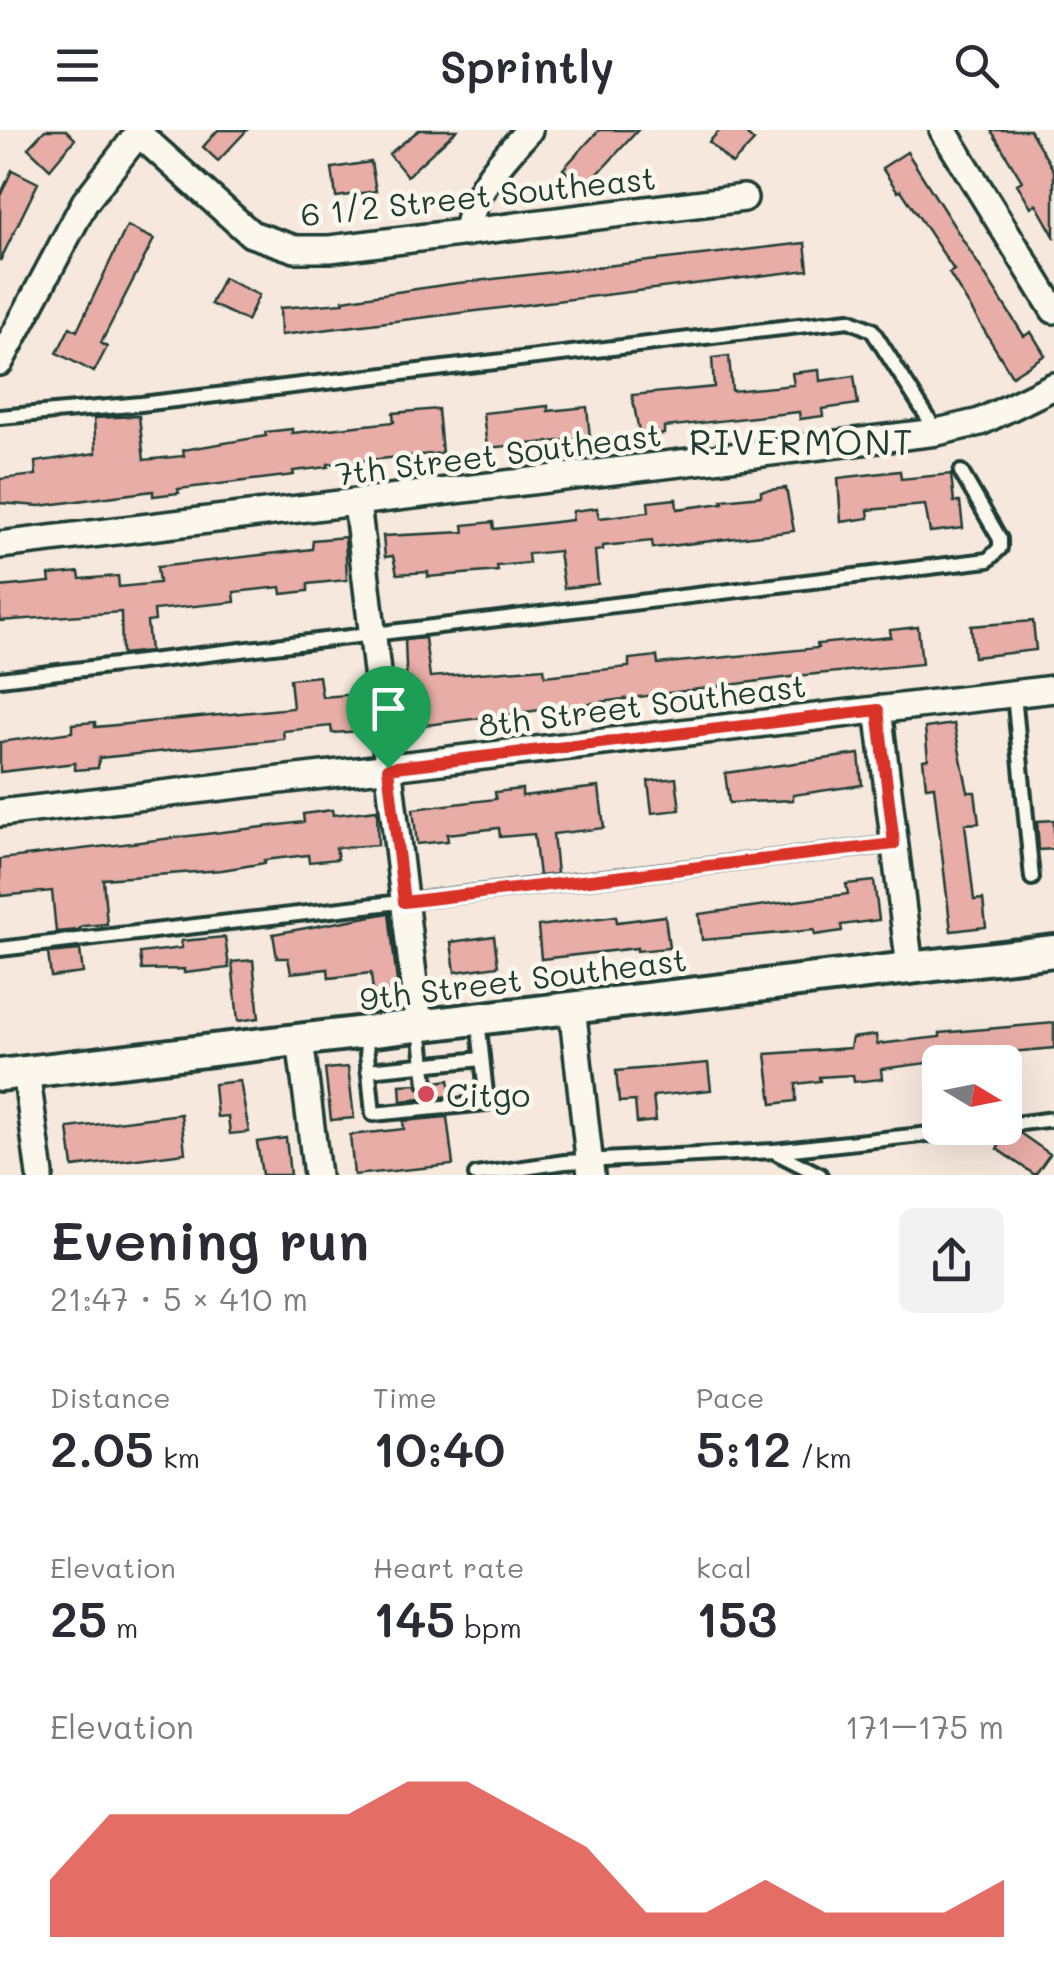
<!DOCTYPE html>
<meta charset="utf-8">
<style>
:root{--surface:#fff;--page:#f2f2f3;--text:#2b2b33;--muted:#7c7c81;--accent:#d93025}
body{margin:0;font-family:Mali,sans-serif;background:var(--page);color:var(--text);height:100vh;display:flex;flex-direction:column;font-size:38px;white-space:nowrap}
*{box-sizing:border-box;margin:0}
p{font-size:32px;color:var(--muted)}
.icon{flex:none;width:55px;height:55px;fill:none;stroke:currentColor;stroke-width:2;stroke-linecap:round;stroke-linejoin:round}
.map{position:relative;height:1045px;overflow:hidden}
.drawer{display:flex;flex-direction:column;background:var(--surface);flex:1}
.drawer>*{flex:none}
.needle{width:65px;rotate:100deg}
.fabs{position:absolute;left:922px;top:915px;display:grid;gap:20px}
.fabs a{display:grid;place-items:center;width:100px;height:100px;border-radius:15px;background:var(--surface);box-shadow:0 10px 40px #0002;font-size:50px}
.pin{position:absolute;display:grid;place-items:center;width:85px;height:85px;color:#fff;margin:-102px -42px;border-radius:50% 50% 50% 0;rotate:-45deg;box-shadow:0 0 10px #0007}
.pin .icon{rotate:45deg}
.round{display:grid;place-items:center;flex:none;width:105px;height:105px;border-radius:15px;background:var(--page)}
.headline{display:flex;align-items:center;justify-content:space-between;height:170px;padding:0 50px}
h1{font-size:55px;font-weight:600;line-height:75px}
.stats{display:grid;grid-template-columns:repeat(3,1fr);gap:15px;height:170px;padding:10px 50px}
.stats div{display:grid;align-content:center}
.stats b{font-size:50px;font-weight:600}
.stats small{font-size:28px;font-weight:400}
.stats p{font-size:28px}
.chart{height:280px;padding:20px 50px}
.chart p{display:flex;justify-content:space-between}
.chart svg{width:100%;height:180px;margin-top:10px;fill:var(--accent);opacity:.7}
header{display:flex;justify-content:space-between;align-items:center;height:130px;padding:0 50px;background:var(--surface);font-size:45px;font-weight:600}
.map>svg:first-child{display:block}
.building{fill:#e8ada7;stroke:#1f3d34;stroke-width:2.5}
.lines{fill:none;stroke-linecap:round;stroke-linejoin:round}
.service-casing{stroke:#1f3d34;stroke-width:20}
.minor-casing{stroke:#1f3d34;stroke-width:32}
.tertiary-casing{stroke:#1f3d34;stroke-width:38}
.service{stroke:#fbf7ec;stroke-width:12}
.minor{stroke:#fbf7ec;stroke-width:25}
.tertiary{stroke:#fbf7ec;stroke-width:30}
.route-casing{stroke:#fff;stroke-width:20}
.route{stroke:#d93025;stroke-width:12}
.poi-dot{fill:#d1495b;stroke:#fbf7ec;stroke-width:4}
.labels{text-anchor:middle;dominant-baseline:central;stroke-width:9;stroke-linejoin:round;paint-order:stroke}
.street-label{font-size:32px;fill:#1f3d34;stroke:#fbf7ec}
.poi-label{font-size:32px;fill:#1f3d34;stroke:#fbf7ec;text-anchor:start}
.neighbourhood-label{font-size:35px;letter-spacing:2.5px;fill:#1f3d34;stroke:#fbf7ec}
</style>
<header><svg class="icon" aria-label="menu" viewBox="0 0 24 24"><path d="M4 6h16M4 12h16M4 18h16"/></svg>Sprintly<svg class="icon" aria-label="search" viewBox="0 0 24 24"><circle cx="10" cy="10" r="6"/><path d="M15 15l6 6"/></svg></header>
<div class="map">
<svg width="1054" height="1045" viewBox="0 0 1054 1045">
<rect width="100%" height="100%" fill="#f7e8de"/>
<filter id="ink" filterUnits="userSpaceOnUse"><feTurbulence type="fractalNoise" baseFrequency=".01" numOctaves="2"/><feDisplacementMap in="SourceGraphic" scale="20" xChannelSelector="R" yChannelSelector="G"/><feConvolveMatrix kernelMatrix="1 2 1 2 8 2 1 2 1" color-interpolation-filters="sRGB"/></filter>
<g filter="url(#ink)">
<path class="building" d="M 45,0 L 66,0 L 75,9 L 50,39 L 28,18 Z
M 218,0 L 247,0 L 218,31 L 203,17 Z
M 419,0 L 457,0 L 407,46 L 389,24 Z
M 599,0 L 638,0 L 584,59 L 563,39 Z
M 720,0 L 742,0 L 754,11 L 732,34 L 709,12 Z
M 991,0 L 1030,0 L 1054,41 L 1054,106 L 1036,74 L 1031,77 L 1017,54 L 1022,51 Z
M 907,22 L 1024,206 L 1031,202 L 1045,225 L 1012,246 L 949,143 L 954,140 L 901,60 L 898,62 L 882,38 Z
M 371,32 L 376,61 L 336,67 L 332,38 Z
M 12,40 L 38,53 L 0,131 L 0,66 Z
M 127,96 L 154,109 L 101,213 L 107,217 L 94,242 L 57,223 L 70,197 L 77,201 Z
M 805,113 L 808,140 L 281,205 L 280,178 L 344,173 L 343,170 L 450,154 Z
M 223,148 L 259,165 L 247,191 L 211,174 Z
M 729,226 L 732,261 L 794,255 L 792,243 L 819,240 L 820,251 L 854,246 L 858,274 L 822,279 L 823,286 L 800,289 L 799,282 L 664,297 L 664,304 L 640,307 L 632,265 L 714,257 L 712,228 Z
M 548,276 L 548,281 L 587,277 L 590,308 L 487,318 L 483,283 Z
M 438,279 L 442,323 L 328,334 L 328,337 L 293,341 L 294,345 L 178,359 L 179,363 L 153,366 L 153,361 L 40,376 L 0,373 L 0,349 L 36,345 L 35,332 L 96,323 L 94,288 L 139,286 L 144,330 L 184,326 L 183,320 L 266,306 L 265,302 L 292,299 L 292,303 L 394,292 L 393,283 Z
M 900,341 L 901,349 L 951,344 L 954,372 L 960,372 L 963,398 L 930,402 L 925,375 L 868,380 L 869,388 L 841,392 L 838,348 Z
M 786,358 L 794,401 L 653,418 L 652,411 L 603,416 L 603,420 L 595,421 L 598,454 L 564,458 L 559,421 L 528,424 L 529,433 L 497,436 L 498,441 L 428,447 L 428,442 L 397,444 L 393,426 L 385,427 L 383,406 L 464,402 L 463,395 L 493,392 L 494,399 L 572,390 L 573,381 L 597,378 L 599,388 L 649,382 L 648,372 L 676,369 L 677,379 L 723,373 L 722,370 L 761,366 L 761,361 Z
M 345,407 L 347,450 L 308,454 L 308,461 L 282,464 L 281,457 L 234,462 L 235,472 L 154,480 L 155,491 L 147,492 L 150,521 L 122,524 L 121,482 L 0,491 L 0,457 L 50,452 L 49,445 L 79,442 L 80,449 L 118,446 L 119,457 L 159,453 L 157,437 L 312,419 L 313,410 Z
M 1033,491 L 1036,520 L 974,527 L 971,496 Z
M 918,497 L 922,534 L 806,545 L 435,594 L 412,596 L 408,590 L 405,510 L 425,508 L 430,547 L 544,538 L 545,546 L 629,537 L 629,529 L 657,526 L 658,534 L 818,518 L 817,514 L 891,507 L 890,500 Z
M 319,546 L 322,567 L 358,564 L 361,601 L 332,603 L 331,596 L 283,601 L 284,609 L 99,628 L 98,638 L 75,640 L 75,633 L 0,642 L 0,612 L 72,602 L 72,594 L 95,592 L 95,597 L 293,578 L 290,549 Z
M 954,594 L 968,662 L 975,662 L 979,693 L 965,694 L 974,770 L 983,769 L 986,797 L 951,801 L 934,656 L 926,657 L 923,630 L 928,629 L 925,598 Z
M 859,624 L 862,655 L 793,665 L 793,670 L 729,673 L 725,643 Z
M 676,648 L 680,680 L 652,683 L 648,651 Z
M 599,657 L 604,698 L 553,704 L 557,744 L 539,746 L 534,704 L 500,707 L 499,698 L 447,704 L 448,711 L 417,714 L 413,679 L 496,669 L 495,662 L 522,659 L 522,666 Z
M 332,680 L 333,685 L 377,680 L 378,715 L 336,718 L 338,729 L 309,732 L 308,725 L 264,730 L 265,733 L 222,740 L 103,749 L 107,794 L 83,796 L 78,800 L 56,802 L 52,761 L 0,766 L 0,729 L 304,692 L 303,684 Z
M 1054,690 L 1054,719 L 1039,720 L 1037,691 Z
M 874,751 L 879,790 L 841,795 L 842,801 L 815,805 L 814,800 L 702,810 L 699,784 L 848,764 L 846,754 Z
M 389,783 L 399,869 L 374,872 L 371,843 L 329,848 L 328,839 L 291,843 L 288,828 L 277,828 L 273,804 Z
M 616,786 L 617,792 L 665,786 L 669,818 L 637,821 L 637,818 L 541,829 L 538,796 Z
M 494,806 L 498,836 L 455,842 L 451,812 Z
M 225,807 L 229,838 L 184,843 L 184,839 L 142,840 L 140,823 L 182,818 L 181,811 Z
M 80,820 L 83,843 L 51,847 L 48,823 Z
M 253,830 L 259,888 L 238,891 L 232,832 Z
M 1054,893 L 1054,918 L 935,929 L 935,932 L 881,939 L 882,949 L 854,952 L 853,945 L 819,947 L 820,951 L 796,954 L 796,971 L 772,974 L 766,924 L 850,918 L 852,908 L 876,905 L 877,914 L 940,907 L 940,903 Z
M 708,933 L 711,960 L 653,966 L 656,991 L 637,993 L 635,971 L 619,972 L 616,941 Z
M 348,937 L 354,988 L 331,990 L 325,939 Z
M 449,950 L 451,966 L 401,971 L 400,955 L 416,954 L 426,963 L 433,960 L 436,952 Z
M 240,951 L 249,1002 L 230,1004 L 228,986 L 217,987 L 214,954 Z
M 181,984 L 185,1023 L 73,1037 L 68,998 Z
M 447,987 L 453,1035 L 354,1045 L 350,1005 L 404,999 L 403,991 Z
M 1020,1003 L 1050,1024 L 1035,1045 L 997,1019 L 1007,1005 Z
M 286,1008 L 290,1045 L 262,1045 L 257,1012 Z"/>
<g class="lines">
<defs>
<path id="service" d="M 0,287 L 141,274 L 849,190 L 872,200 L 937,302
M 0,549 L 988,430 L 1000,418 L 1000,409 L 961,342
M 1014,565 L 1032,748
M 0,819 L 894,714
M 420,898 L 426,953
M 365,904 L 373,984 L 487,973 L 478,889
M 368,940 L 482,929
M 1005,995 L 1054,989
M 774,1021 L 985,998
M 476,1045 L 565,1032 L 773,1021 L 820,1045"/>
<path id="minor" d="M 943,0 L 1054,180
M 138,3 L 251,104 L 295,119 L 330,119 L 744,68
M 466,103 C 475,58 499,33 529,0
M 0,232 L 85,72 L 141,0
M 357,373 L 419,895
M 0,415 L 937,302 L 980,292 L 1054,256
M 878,579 L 910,838
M 0,683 L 1054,559
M 572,877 L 591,1045
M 300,909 L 317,1045
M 26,941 L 40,1045"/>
<path id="tertiary" d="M 0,945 L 1054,821"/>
</defs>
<use href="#service" class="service-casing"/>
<use href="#minor" class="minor-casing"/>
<use href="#tertiary" class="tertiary-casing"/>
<use href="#service" class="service"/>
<use href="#minor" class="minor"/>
<use href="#tertiary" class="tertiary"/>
</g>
</g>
<g class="lines" filter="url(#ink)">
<defs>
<path id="route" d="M 878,580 L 894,714 L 404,772 L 388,638 Z"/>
</defs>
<use href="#route" class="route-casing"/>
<use href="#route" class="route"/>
</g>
<circle class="poi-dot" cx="426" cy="964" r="10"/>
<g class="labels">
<g class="street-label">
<text transform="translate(478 65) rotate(-6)">6 1/2 Street Southeast</text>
<text transform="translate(498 323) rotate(-7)">7th Street Southeast</text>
<text transform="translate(642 574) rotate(-7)">8th Street Southeast</text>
<text transform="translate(523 848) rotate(-7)">9th Street Southeast</text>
</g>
<g class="poi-label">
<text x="446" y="964">Citgo</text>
</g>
<g class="neighbourhood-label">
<text x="802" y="311">RIVERMONT</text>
</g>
</g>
</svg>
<div class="fabs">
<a><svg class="needle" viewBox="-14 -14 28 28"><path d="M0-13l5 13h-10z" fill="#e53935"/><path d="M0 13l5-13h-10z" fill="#7c7c81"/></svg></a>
</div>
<div class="pin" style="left:388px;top:638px;background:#1e9e55"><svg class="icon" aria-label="arrive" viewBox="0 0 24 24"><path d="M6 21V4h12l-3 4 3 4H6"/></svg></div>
</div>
<section class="drawer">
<div class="headline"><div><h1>Evening run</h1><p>21:47 · 5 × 410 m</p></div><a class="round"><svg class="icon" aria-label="share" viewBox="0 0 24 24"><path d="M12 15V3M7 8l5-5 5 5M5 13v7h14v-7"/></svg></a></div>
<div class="stats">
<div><p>Distance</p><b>2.05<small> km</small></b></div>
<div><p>Time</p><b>10:40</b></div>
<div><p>Pace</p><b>5:12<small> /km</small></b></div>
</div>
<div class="stats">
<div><p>Elevation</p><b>25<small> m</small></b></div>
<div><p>Heart rate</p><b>145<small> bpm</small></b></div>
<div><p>kcal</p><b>153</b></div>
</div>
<div class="chart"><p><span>Elevation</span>171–175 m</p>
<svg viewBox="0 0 160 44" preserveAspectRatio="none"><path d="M0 44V30L10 14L20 14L30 14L40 14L50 14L60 6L70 6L80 14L90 22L100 38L110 38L120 30L130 38L140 38L150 38L160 30V44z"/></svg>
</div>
</section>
